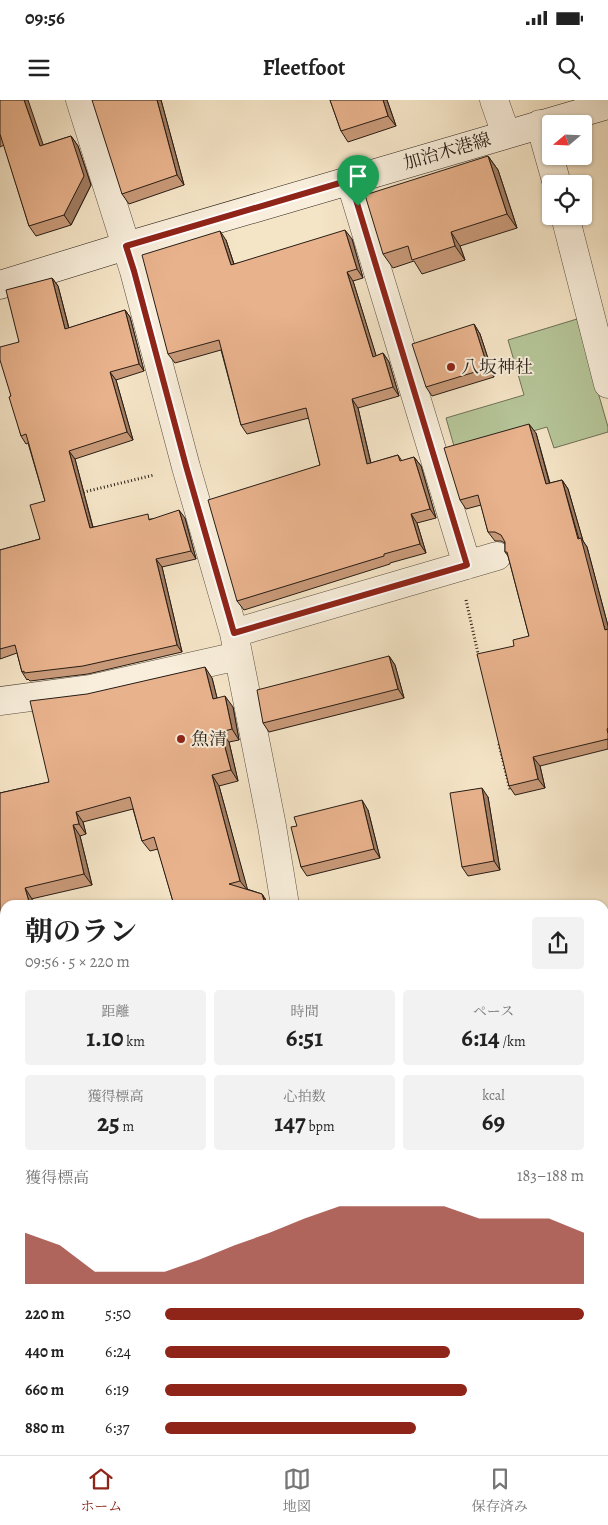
<!DOCTYPE html>
<html lang="ja">
<meta charset="utf-8">
<style>
:root{--surface:#fff;--page:#f2f2f2;--text:#222;--muted:#767676;--line:#e0e0e0;--accent:#8f2418}
body{margin:0;font-family:Alegreya,"Noto Serif JP",serif;background:var(--page);color:var(--text);height:100vh;display:flex;flex-direction:column;font-size:19px;white-space:nowrap}
*{box-sizing:border-box;margin:0}
p{font-size:16px;color:var(--muted)}
.icon{flex:none;width:28px;height:28px;fill:none;stroke:currentColor;stroke-width:2;stroke-linecap:round;stroke-linejoin:round}
.map{position:relative;flex:1;overflow:hidden}
.panel{position:absolute;left:0px;top:800px;width:609px;height:555px;display:flex;flex-direction:column;background:var(--surface);border-radius:15px 15px 0 0;box-shadow:0 1px 4px #0004}
.panel>*{flex:none}
.needle{width:32px;rotate:251deg}
.tools{position:absolute;left:542px;top:15px;display:grid;gap:10px}
.tools a{display:grid;place-items:center;width:50px;height:50px;border-radius:5px;background:var(--surface);box-shadow:0 1px 4px #0004;font-size:25px}
.pin{position:absolute;display:grid;place-items:center;width:42px;height:42px;color:#fff;margin:-51px -21px;border-radius:50% 50% 50% 0;rotate:-45deg;box-shadow:0 0 5px #0007}
.pin .icon{rotate:45deg}
.round{display:grid;place-items:center;flex:none;width:52px;height:52px;border-radius:5px;background:var(--page)}
.head{display:flex;align-items:center;justify-content:space-between;height:85px;padding:0 25px}
h1{font-size:28px;font-weight:700;line-height:38px}
.stats{display:grid;grid-template-columns:repeat(3,1fr);gap:8px;height:85px;padding:5px 25px}
.stats div{display:grid;align-content:center;border-radius:5px;background:var(--page);text-align:center}
.stats b{font-size:25px;font-weight:700}
.stats small{font-size:14px;font-weight:400}
.stats p{font-size:14px}
.chart{height:140px;padding:10px 25px}
.chart p{display:flex;justify-content:space-between}
.chart svg{width:100%;height:90px;margin-top:5px;fill:var(--accent);opacity:.7}
ul{padding:0 25px;list-style:none;font-size:16px}
li{display:grid;grid-template-columns:80px 60px 1fr;align-items:center;height:38px}
li i{height:12px;border-radius:6px;background:var(--accent)}
.status{display:flex;justify-content:space-between;align-items:center;height:35px;padding:0 25px;background:var(--surface);direction:ltr}
.status svg{height:14px;fill:currentColor}
header{display:flex;justify-content:space-between;align-items:center;height:65px;padding:0 25px;background:var(--surface);font-size:22px;font-weight:700}
.dock{display:flex;justify-content:space-around;align-items:center;height:70px;border-top:1px solid var(--line);background:var(--surface);font-size:14px;color:var(--muted)}
.dock a{display:grid;justify-items:center;gap:2px}
.dock .current{color:var(--accent)}
.map>svg:first-child{display:block}
.green{fill:#b6c699;stroke:#6e7157}
.water{fill:#9dbebb;stroke:#6e7d79}
.lines{fill:none;stroke-linecap:round;stroke-linejoin:round}
.street-casing{stroke:#5a4e42;stroke-width:29}
.secondary-casing{stroke:#271c15;stroke-width:29}
.path{stroke:#271c15;stroke-width:3;stroke-dasharray:1 2.5;stroke-linecap:butt}
.street{stroke:#f8eedb;stroke-width:28}
.secondary{stroke:#f8eedb;stroke-width:28}
.wall{fill:#c89978;stroke:#271c15}
.shaded-wall{fill:#a27d62;stroke:#271c15}
.building{fill:#e8b28c;stroke:#271c15}
.route-casing{stroke:#fff;stroke-width:10}
.route{stroke:#8f2418;stroke-width:6}
.poi-dot{fill:#8f2418;stroke:#f8eedb;stroke-width:2}
.labels{text-anchor:middle;dominant-baseline:central;stroke-width:4;stroke-linejoin:round;paint-order:stroke}
.street-label{font-size:18px;fill:#271c15;stroke:#f8eedb}
.poi-label{font-size:18px;fill:#271c15;stroke:#f8eedb;text-anchor:start}
</style>
<div class="status"><b>09:56</b><svg viewBox="0 0 49 12"><path d="M0 12V9h3v3zM5 12V6h3v6zM10 12V3h3v9zM15 12V0h3v12zM26 1h20v11H26zM47 4h2v5h-2z"/></svg></div>
<header><svg class="icon" aria-label="menu" viewBox="0 0 24 24"><path d="M4 6h16M4 12h16M4 18h16"/></svg>Fleetfoot<svg class="icon" aria-label="search" viewBox="0 0 24 24"><circle cx="10" cy="10" r="6"/><path d="M15 15l6 6"/></svg></header>
<div class="map">
<svg width="608" height="1355" viewBox="0 0 608 1355">
<rect width="100%" height="100%" fill="#f5e5c7"/>
<filter id="stains"><feTurbulence type="fractalNoise" baseFrequency=".004" numOctaves="4"/><feColorMatrix values="0 0 0 0 .2 0 0 0 0 .09 0 0 0 0 .02 0 0 0 .5 -.17"/></filter>
<radialGradient id="worn" r=".72"><stop offset=".6" stop-color="#630" stop-opacity="0"/><stop offset="1" stop-color="#630" stop-opacity=".3"/></radialGradient>
<path class="green" d="M 577,219 L 608,327 L 608,332 L 554,348 L 547,327 L 456,353 L 446,318 L 524,295 L 508,240 Z"/>
<path class="water" d="M 604,1079 L 608,1079 L 608,1355 L 0,1355 L 0,1095 L 5,1095 L 5,1350 L 604,1350 Z"/>
<g class="lines">
<defs>
<path id="street" d="M 80,0 L 134,171 L 186,367 L 234,533 L 272,726 L 285,805
M 494,0 L 506,34
M 540,24 L 557,84
M 350,80 L 467,465
M 565,116 L 608,284
M 234,533 L 497,456
M 0,601 L 91,589 L 238,556
M 604,1000 L 608,1001"/>
<path id="secondary" d="M 0,185 L 126,146 L 608,5
M 0,965 L 5,965"/>
</defs>
<use href="#street" class="street-casing"/>
<use href="#secondary" class="secondary-casing"/>
<path class="path" d="M 80,393 L 154,375
M 466,500 L 479,558
M 499,644 L 510,690
M 0,1003 L 5,1008"/>
<use href="#street" class="street"/>
<use href="#secondary" class="secondary"/>
</g>
<path class="wall" d="M 0,0 L 43,45 L 71,36 L 78,46 L 91,85 L 71,125 L 36,136 L 29,126 L 4,45 L 0,47 Z
M 161,0 L 184,85 L 129,104 L 122,94 Z
M 330,0 L 387,0 L 396,26 L 348,42 L 341,31 Z
M 488,56 L 498,70 L 517,128 L 460,146 L 465,160 L 422,174 L 414,161 L 393,168 L 383,154 Z
M 352,139 L 363,178 L 353,181 L 376,256 L 383,253 L 389,262 L 399,296 L 358,308 L 371,363 L 398,355 L 402,361 L 414,357 L 421,366 L 436,418 L 417,423 L 426,453 L 390,463 L 390,464 L 244,510 L 237,501 L 320,365 L 309,318 L 247,334 L 241,325 L 221,250 L 175,263 L 168,254 L 226,140 L 234,164 Z
M 52,178 L 58,186 L 69,228 L 125,210 L 130,217 L 144,271 L 116,280 L 133,340 L 75,359 L 93,427 L 151,419 L 185,418 L 196,459 L 162,467 L 182,552 L 88,574 L 30,581 L 28,579 L 27,580 L 22,572 L 17,553 L 0,559 L 0,450 L 40,439 L 45,401 L 28,343 L 26,344 L 21,336 L 11,296 L 19,242 Z
M 474,224 L 480,234 L 494,277 L 432,296 L 426,287 Z
M 536,333 L 550,383 L 562,380 L 568,389 L 583,441 L 587,447 L 608,526 L 608,649 L 540,666 L 545,688 L 515,695 L 509,686 L 514,546 L 529,536 L 508,456 L 505,452 L 505,443 L 501,441 L 495,441 L 488,432 L 481,405 L 466,409 L 460,400 Z
M 389,556 L 395,565 L 404,598 L 269,632 L 263,623 Z
M 212,578 L 217,598 L 233,607 L 239,640 L 229,642 L 238,681 L 219,686 L 247,789 L 262,794 L 269,805 L 174,805 L 158,749 L 150,751 L 142,741 L 133,709 L 83,722 L 86,734 L 80,736 L 92,785 L 5,805 L 5,867 L 0,869 L 0,693 L 49,682 Z
M 488,697 L 500,770 L 468,776 L 462,767 Z
M 368,710 L 380,758 L 307,776 L 301,767 L 297,726 Z
M 0,882 L 3,885 L 5,895 L 5,935 L 0,936 Z"/>
<path class="shaded-wall" d="M 24,0 L 28,0 L 47,56 L 40,46 Z
M 157,0 L 161,0 L 184,85 L 177,75 Z
M 383,0 L 387,0 L 396,26 L 388,16 Z
M 71,36 L 78,46 L 91,85 L 71,125 L 64,115 Z
M 488,56 L 498,70 L 517,128 L 507,114 Z
M 345,130 L 352,139 L 363,178 L 357,169 Z
M 220,131 L 226,140 L 237,174 L 231,165 Z
M 451,132 L 460,146 L 465,160 L 455,146 Z
M 347,172 L 353,181 L 379,265 L 373,257 Z
M 52,178 L 58,186 L 71,237 L 65,229 Z
M 125,210 L 130,217 L 144,271 L 139,264 Z
M 474,224 L 480,234 L 494,277 L 488,268 Z
M 383,253 L 389,262 L 399,296 L 393,287 Z
M 110,272 L 116,280 L 133,340 L 127,332 Z
M 352,299 L 358,308 L 373,373 L 367,364 Z
M 529,324 L 536,333 L 552,393 L 546,384 Z
M 69,351 L 75,359 L 95,436 L 90,428 Z
M 414,357 L 421,366 L 436,418 L 430,409 Z
M 562,380 L 568,389 L 583,441 L 587,447 L 608,526 L 608,534 L 605,530 Z
M 179,410 L 185,418 L 196,459 L 191,451 Z
M 411,414 L 417,423 L 426,453 L 420,444 Z
M 156,459 L 162,467 L 182,552 L 177,545 Z
M 389,556 L 395,565 L 404,598 L 398,589 Z
M 205,567 L 212,578 L 220,610 L 213,599 Z
M 225,596 L 233,607 L 239,640 L 232,629 Z
M 221,632 L 229,642 L 238,681 L 231,670 Z
M 533,657 L 540,666 L 545,688 L 538,679 Z
M 212,675 L 219,686 L 248,791 L 240,781 Z
M 482,688 L 488,697 L 500,770 L 494,761 Z
M 362,700 L 368,710 L 380,758 L 374,749 Z
M 76,712 L 83,722 L 86,734 L 79,724 Z
M 73,725 L 80,736 L 92,785 L 84,774 Z
M 25,788 L 32,799 L 34,805 L 30,805 Z
M 262,794 L 269,805 L 266,805 Z
M 0,882 L 3,885 L 5,895 L 5,910 L 0,891 Z"/>
<path class="building" d="M 0,0 L 24,0 L 40,46 L 71,36 L 84,76 L 64,115 L 29,126 L 0,34 Z
M 92,0 L 157,0 L 177,75 L 122,94 Z
M 330,0 L 383,0 L 388,16 L 341,31 Z
M 488,56 L 507,114 L 451,132 L 455,146 L 412,160 L 408,146 L 383,154 L 365,95 Z
M 345,130 L 357,169 L 347,172 L 373,257 L 383,253 L 393,287 L 352,299 L 367,364 L 398,355 L 400,361 L 414,357 L 430,409 L 411,414 L 420,444 L 384,454 L 384,456 L 237,501 L 208,400 L 320,365 L 306,308 L 241,325 L 219,240 L 168,254 L 142,155 L 220,131 L 231,165 Z
M 52,178 L 65,229 L 125,210 L 139,264 L 110,272 L 127,332 L 69,351 L 90,428 L 148,414 L 149,420 L 179,410 L 191,451 L 156,459 L 177,545 L 83,566 L 24,573 L 24,571 L 22,572 L 15,545 L 0,549 L 0,450 L 40,439 L 30,405 L 45,401 L 26,334 L 21,336 L 9,297 L 11,296 L 0,260 L 0,247 L 19,242 L 6,190 Z
M 474,224 L 488,268 L 426,287 L 412,244 Z
M 529,324 L 546,384 L 562,380 L 578,439 L 581,438 L 605,530 L 608,529 L 608,628 L 607,629 L 608,634 L 608,639 L 533,657 L 538,679 L 509,686 L 477,554 L 514,546 L 513,540 L 529,536 L 507,452 L 505,452 L 505,442 L 501,435 L 495,432 L 488,432 L 478,395 L 460,400 L 444,348 Z
M 389,556 L 398,589 L 263,623 L 257,590 Z
M 205,567 L 213,599 L 225,596 L 232,629 L 221,632 L 231,670 L 212,675 L 240,781 L 229,784 L 262,794 L 265,804 L 267,805 L 174,805 L 154,737 L 142,741 L 130,697 L 76,712 L 79,724 L 73,725 L 84,774 L 25,788 L 30,805 L 5,805 L 5,855 L 0,856 L 0,693 L 49,682 L 30,601 L 87,594 Z
M 482,688 L 494,761 L 462,767 L 450,693 Z
M 362,700 L 374,749 L 301,767 L 291,727 L 297,726 L 294,717 Z
M 420,801 L 420,805 L 397,805 Z
M 0,891 L 5,910 L 5,924 L 0,925 Z"/>
<g class="lines">
<defs>
<path id="route" d="M 350,80 L 467,465 L 234,533 L 186,366 L 134,171 L 126,146 Z"/>
</defs>
<use href="#route" class="route-casing"/>
<use href="#route" class="route"/>
</g>
<g class="poi-dot">
<circle cx="451" cy="267" r="5"/>
<circle cx="181" cy="639" r="5"/>
</g>
<g class="labels">
<g class="street-label">
<text transform="translate(447 51) rotate(-16)">加治木港線</text>
</g>
<g class="poi-label">
<text x="461" y="267">八坂神社</text>
<text x="191" y="639">魚清</text>
</g>
</g>
<rect width="100%" height="100%" filter="url(#stains)"/>
<rect width="100%" height="100%" fill="url(#worn)"/>
</svg>
<div class="tools">
<a><svg class="needle" viewBox="-14 -14 28 28"><path d="M0-13l5 13h-10z" fill="#e53935"/><path d="M0 13l5-13h-10z" fill="#767676"/></svg></a>
<a><svg class="icon" aria-label="locate" viewBox="0 0 24 24"><circle cx="12" cy="12" r="6"/><path d="M12 2v4M12 18v4M2 12h4M18 12h4"/></svg></a>
</div>
<div class="pin" style="left:358px;top:106px;background:#1e9e55"><svg class="icon" aria-label="arrive" viewBox="0 0 24 24"><path d="M6 21V4h12l-3 4 3 4H6"/></svg></div>
<section class="panel">
<div class="head"><div><h1>朝のラン</h1><p>09:56 · 5 × 220 m</p></div><a class="round"><svg class="icon" aria-label="share" viewBox="0 0 24 24"><path d="M12 15V3M7 8l5-5 5 5M5 13v7h14v-7"/></svg></a></div>
<div class="stats">
<div><p>距離</p><b>1.10<small> km</small></b></div>
<div><p>時間</p><b>6:51</b></div>
<div><p>ペース</p><b>6:14<small> /km</small></b></div>
</div>
<div class="stats">
<div><p>獲得標高</p><b>25<small> m</small></b></div>
<div><p>心拍数</p><b>147<small> bpm</small></b></div>
<div><p>kcal</p><b>69</b></div>
</div>
<div class="chart"><p><span>獲得標高</span>183–188 m</p>
<svg viewBox="0 0 160 44" preserveAspectRatio="none"><path d="M0 44V19L10 25L20 38L30 38L40 38L50 32L60 25L70 19L80 12L90 6L100 6L110 6L120 6L130 12L140 12L150 12L160 19V44z"/></svg>
</div>
<ul>
<li><b>220 m</b>5:50<i style="width:100%"></i></li>
<li><b>440 m</b>6:24<i style="width:68%"></i></li>
<li><b>660 m</b>6:19<i style="width:72%"></i></li>
<li><b>880 m</b>6:37<i style="width:60%"></i></li>
</ul>
</section>
</div>
<nav class="dock">
<a class="current"><svg class="icon" aria-label="home" viewBox="0 0 24 24"><path d="M3 11l9-7 9 7M6 9v11h12V9"/></svg>ホーム</a>
<a><svg class="icon" aria-label="map" viewBox="0 0 24 24"><path d="M3 6l6-2 6 2 6-2v14l-6 2-6-2-6 2zM9 4v14M15 6v14"/></svg>地図</a>
<a><svg class="icon" aria-label="saved" viewBox="0 0 24 24"><path d="M7 4h10v16l-5-4-5 4z"/></svg>保存済み</a>
</nav>
